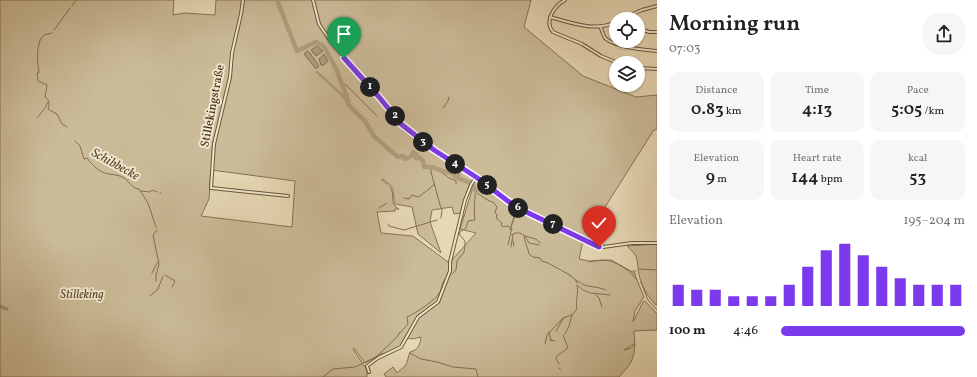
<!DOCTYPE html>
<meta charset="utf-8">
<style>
:root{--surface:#fff;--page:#f6f6f6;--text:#202124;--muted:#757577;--accent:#7c3aed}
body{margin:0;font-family:Vollkorn,serif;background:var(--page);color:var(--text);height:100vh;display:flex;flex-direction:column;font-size:15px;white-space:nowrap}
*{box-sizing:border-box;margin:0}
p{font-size:13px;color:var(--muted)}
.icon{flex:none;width:22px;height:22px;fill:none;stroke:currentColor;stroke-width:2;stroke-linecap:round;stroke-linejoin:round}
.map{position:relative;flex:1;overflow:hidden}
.panel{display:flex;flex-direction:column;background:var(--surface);width:320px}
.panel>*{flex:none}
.fabs{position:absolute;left:609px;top:12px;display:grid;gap:8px}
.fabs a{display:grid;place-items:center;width:36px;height:36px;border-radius:50%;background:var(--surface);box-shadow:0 1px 3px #0004;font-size:20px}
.pin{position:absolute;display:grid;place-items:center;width:34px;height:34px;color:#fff;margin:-41px -17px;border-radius:50% 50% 50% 0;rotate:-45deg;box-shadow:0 0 4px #0007}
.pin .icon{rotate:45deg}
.km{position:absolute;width:20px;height:20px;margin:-10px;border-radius:50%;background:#222;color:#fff;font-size:11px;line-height:20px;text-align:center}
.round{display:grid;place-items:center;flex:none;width:42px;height:42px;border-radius:16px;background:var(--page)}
.summary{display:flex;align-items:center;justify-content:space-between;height:68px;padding:0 12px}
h1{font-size:22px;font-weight:600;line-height:30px}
.metrics{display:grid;grid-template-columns:repeat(3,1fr);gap:6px;height:68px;padding:4px 12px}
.metrics div{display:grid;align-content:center;border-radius:10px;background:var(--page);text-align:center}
.metrics b{font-size:17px;font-weight:600}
.metrics small{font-size:11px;font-weight:400}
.metrics p{font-size:11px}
.chart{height:112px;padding:8px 12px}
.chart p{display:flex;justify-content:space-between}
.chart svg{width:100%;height:72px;margin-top:4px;stroke:var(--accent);stroke-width:6}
ul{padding:0 12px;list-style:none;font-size:13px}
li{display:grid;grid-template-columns:64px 48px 1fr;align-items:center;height:30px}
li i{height:10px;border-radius:5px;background:var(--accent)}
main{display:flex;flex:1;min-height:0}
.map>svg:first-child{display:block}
.green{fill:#cbbb98;stroke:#867352;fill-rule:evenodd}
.water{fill:#af9d7c;stroke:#836f50}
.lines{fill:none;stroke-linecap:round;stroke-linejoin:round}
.stream{stroke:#836f50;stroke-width:1}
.canal{stroke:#af9d7c;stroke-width:2.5}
.river{stroke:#af9d7c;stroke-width:4.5}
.street-casing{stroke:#6a5637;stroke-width:4}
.street{stroke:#efe6cf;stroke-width:2}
.route-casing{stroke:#fff;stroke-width:8}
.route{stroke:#7c3aed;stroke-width:5}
.labels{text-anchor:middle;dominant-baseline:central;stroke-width:4;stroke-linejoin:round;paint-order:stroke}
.street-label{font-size:12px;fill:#412b0d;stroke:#efe6cf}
.park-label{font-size:12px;font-style:italic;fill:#5d4829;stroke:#efe6cf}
.water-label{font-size:13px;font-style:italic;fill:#5c4829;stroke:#efe6cf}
</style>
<main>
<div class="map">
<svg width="657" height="377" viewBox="0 0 657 377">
<rect width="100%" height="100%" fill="#e7d8b5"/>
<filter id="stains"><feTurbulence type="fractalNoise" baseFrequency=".005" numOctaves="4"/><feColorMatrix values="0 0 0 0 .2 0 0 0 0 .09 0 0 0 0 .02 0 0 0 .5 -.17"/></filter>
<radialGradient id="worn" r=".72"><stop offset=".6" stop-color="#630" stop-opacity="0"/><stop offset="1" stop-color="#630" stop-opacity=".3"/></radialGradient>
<path class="green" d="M 0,0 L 174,0 L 173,15 L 184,13 L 215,15 L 216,0 L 531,0 L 524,27 L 583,76 L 636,97 L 657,95 L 657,129 L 654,130 L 650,136 L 600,215 L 591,226 L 588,238 L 572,231 L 518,204 L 510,230 L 517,210 L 583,241 L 579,259 L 589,261 L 611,260 L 636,274 L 635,275 L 644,297 L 635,311 L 633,322 L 643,302 L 645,301 L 657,314 L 657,330 L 634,331 L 635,343 L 624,350 L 631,348 L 635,344 C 634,361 630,365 619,377 L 386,377 L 384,374 L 393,367 L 397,373 L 406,365 L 410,352 C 418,350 420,345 421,337 L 412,339 L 407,338 L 418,317 L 439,303 L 450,271 L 452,260 L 476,233 L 460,229 L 473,187 L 469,186 L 461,213 L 454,214 L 452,207 L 432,210 L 430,222 L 441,253 L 418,234 L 412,207 L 395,204 C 392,190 396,187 382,179 L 382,180 C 385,183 390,185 391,189 C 395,197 389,204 399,209 L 395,209 L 395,211 L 377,212 L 381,233 L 413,236 L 448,262 L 450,267 L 439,300 L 436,304 L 417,316 L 400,347 L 384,354 L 383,353 L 365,363 L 354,348 L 353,349 L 367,370 L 367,377 L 0,377 ZM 381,97 L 403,121 L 423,139 L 419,144 L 398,126 L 378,99 ZM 211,170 L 295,181 L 292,227 L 201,216 L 209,199 Z
M 657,244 L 657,305 L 656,305 C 648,297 641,286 639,274 C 636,258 640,258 627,246 Z"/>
<path class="water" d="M 317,46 L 323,51 L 316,56 L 311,50 Z
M 307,51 L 309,52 L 319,66 L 316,69 L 304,54 Z
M 324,54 L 328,61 L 324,65 L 321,65 L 319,59 Z"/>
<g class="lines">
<path class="stream" d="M 72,6 L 76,0
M 54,30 L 70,8
M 52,33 C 49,34 45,34 43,36 C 36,42 37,64 39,72 L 39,73 L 37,73 L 38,81 L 47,85 L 45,97 C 49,99 50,105 48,109 L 57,114 L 62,124 L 67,127
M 342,86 L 346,85 L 377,116
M 443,108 L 448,101 L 449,97
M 37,118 L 45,108 L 48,102
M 75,141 L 80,146 L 84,159 L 87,158 C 92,165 100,173 109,174 C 114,175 120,175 124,178 C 130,182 131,188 139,189 L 148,203 L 156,227
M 449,164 L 454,170
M 431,167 L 431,172 L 440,205 L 442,210 L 441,218
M 440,171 L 449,178 L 456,181 L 456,184
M 456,172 L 459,174 L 459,177
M 141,191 L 150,192 L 152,190 L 157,192
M 160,193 L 161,193
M 404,198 L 409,199 L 412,195 L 418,197 L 420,196 L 435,184
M 379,208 L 387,203
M 388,224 L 389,226 L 404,230 L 437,220
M 525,236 L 536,239 L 540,243
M 525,236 L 529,243 L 539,245
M 513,241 L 514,246
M 508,245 L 510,236
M 511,247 L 513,235
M 589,262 C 594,261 599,260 605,260 C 616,261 631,271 637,280
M 639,269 L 657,270
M 633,271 L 636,271
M 152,273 L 156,265 L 159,261
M 452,274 L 456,270 L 457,261 L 464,252 L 465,246 L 465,241 L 459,234 L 461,231 L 466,228 L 468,221 L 475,220 C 474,217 474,196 476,192 C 480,195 489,202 493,202 L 497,207 L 495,212 L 497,215 L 496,218 L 502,223 L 501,225 L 503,227 L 508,226 L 512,229 L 510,234 L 512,235 L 515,233 L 520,233 L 524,235 C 524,242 528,247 529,254 L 533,257 L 540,258 L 542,261 L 548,263 L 570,275
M 165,275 L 175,281 L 172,287
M 569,275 L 575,279 L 577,283
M 576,280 L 581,283
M 156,281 L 156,275 L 159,264 L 153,235 L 157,230
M 641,282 L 648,300 L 657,310
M 582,284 C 591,288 597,286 606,290
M 578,286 L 583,290 L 590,293 L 610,295
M 596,295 L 599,298 L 602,307
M 150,296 L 158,289 L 163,276
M 0,305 L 8,309
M 0,307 L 7,310
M 556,331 L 563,319
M 549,332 L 551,341
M 565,334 L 569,326 L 572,315 L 577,309 C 575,300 579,293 577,285
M 550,340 L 555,341
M 545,344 L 547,335 L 563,318 L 572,315
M 410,353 L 421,359 L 437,362 L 453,367 L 476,369 L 478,377
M 559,364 L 556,358 L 557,356 L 568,348 L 563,335
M 559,368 L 561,370
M 323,377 L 333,369 L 355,367 L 376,357 L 398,336 L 399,333 L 400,333 L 408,324 L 407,317 C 416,313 436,300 440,292 C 442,287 442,282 446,278"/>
<path class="canal" d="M 317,72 L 342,95 L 348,104"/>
<path class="river" d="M 277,0 L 297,51 L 316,42 L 322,45 L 325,48 L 337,71 L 348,100 L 348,104 C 353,110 359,115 364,120 C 369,126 371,134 377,139 C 384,145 391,151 398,157 L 403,156 L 405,159 L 412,156 L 413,152 L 417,155 L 416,158 L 420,158 L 423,161 L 424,167 C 436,165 437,171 446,172 C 448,173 450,172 452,173 C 458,183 472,177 476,192"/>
<defs>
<path id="street" d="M 243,0 L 241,14 L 232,53 L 230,77 L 214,144 L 211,188 L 288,196
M 313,0 L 319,24 L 331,42 L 379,97 L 401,124 L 434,150 L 476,177 L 516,207 L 558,227 L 596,246 L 603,247 L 632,243 L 657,243
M 565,0 C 554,6 544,21 553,32 L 582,44 L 601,56 L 618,63
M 550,17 C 571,23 596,32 616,22
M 622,19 L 642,10 L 657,6
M 600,26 C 602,30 603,35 605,38 C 615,47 644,50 657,51
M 638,29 L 650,32 L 657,32
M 638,68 L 657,69
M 369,372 L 367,366 L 378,358 L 401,347 L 418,317 L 438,302 L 450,271 L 450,262 L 465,200 L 471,185 L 476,177"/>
</defs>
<use href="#street" class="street-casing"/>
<use href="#street" class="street"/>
</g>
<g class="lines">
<defs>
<path id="route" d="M 344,58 L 379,97 L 401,124 L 434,150 L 476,177 L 516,207 L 599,247"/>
</defs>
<use href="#route" class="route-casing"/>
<use href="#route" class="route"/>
</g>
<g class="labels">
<g class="street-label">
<text transform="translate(213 106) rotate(-79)">Stillekingstraße</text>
</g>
<g class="park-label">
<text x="82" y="295">Stilleking</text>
</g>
<g class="water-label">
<text transform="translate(115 165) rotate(29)">Schibbecke</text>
</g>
</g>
<rect width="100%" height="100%" filter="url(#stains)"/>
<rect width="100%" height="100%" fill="url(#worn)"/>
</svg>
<div class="fabs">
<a><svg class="icon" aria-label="locate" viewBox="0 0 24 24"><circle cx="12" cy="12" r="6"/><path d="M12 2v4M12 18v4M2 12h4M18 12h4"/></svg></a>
<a><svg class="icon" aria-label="layers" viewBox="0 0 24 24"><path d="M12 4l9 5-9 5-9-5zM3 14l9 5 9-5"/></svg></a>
</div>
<div class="pin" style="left:344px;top:58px;background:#1e9e55"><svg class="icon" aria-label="arrive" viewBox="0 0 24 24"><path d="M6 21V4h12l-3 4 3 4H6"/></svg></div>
<div class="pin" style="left:599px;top:247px;background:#d93025"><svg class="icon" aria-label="check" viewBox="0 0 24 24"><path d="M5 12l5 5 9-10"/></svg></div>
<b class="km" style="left:370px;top:87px">1</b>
<b class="km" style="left:395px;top:116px">2</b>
<b class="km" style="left:423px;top:142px">3</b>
<b class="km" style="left:455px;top:164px">4</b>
<b class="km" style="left:487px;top:185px">5</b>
<b class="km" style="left:518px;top:208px">6</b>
<b class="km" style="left:553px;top:224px">7</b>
</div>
<section class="panel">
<div class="summary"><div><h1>Morning run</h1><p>07:03</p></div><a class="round"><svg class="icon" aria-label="share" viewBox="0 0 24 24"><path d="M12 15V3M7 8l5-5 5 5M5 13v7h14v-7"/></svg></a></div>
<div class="metrics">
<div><p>Distance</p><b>0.83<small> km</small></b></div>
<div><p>Time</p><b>4:13</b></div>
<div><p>Pace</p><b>5:05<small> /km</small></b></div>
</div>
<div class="metrics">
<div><p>Elevation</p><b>9<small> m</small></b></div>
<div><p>Heart rate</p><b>144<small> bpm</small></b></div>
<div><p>kcal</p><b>53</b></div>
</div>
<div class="chart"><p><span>Elevation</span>195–204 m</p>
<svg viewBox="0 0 160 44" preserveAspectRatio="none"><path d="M5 44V31M15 44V34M25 44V34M35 44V38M45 44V38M55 44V38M65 44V31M75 44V20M85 44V10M95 44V6M105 44V13M115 44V20M125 44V27M135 44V31M145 44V31M155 44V31"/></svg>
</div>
<ul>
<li><b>100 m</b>4:46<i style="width:100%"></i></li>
</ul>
</section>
</main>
